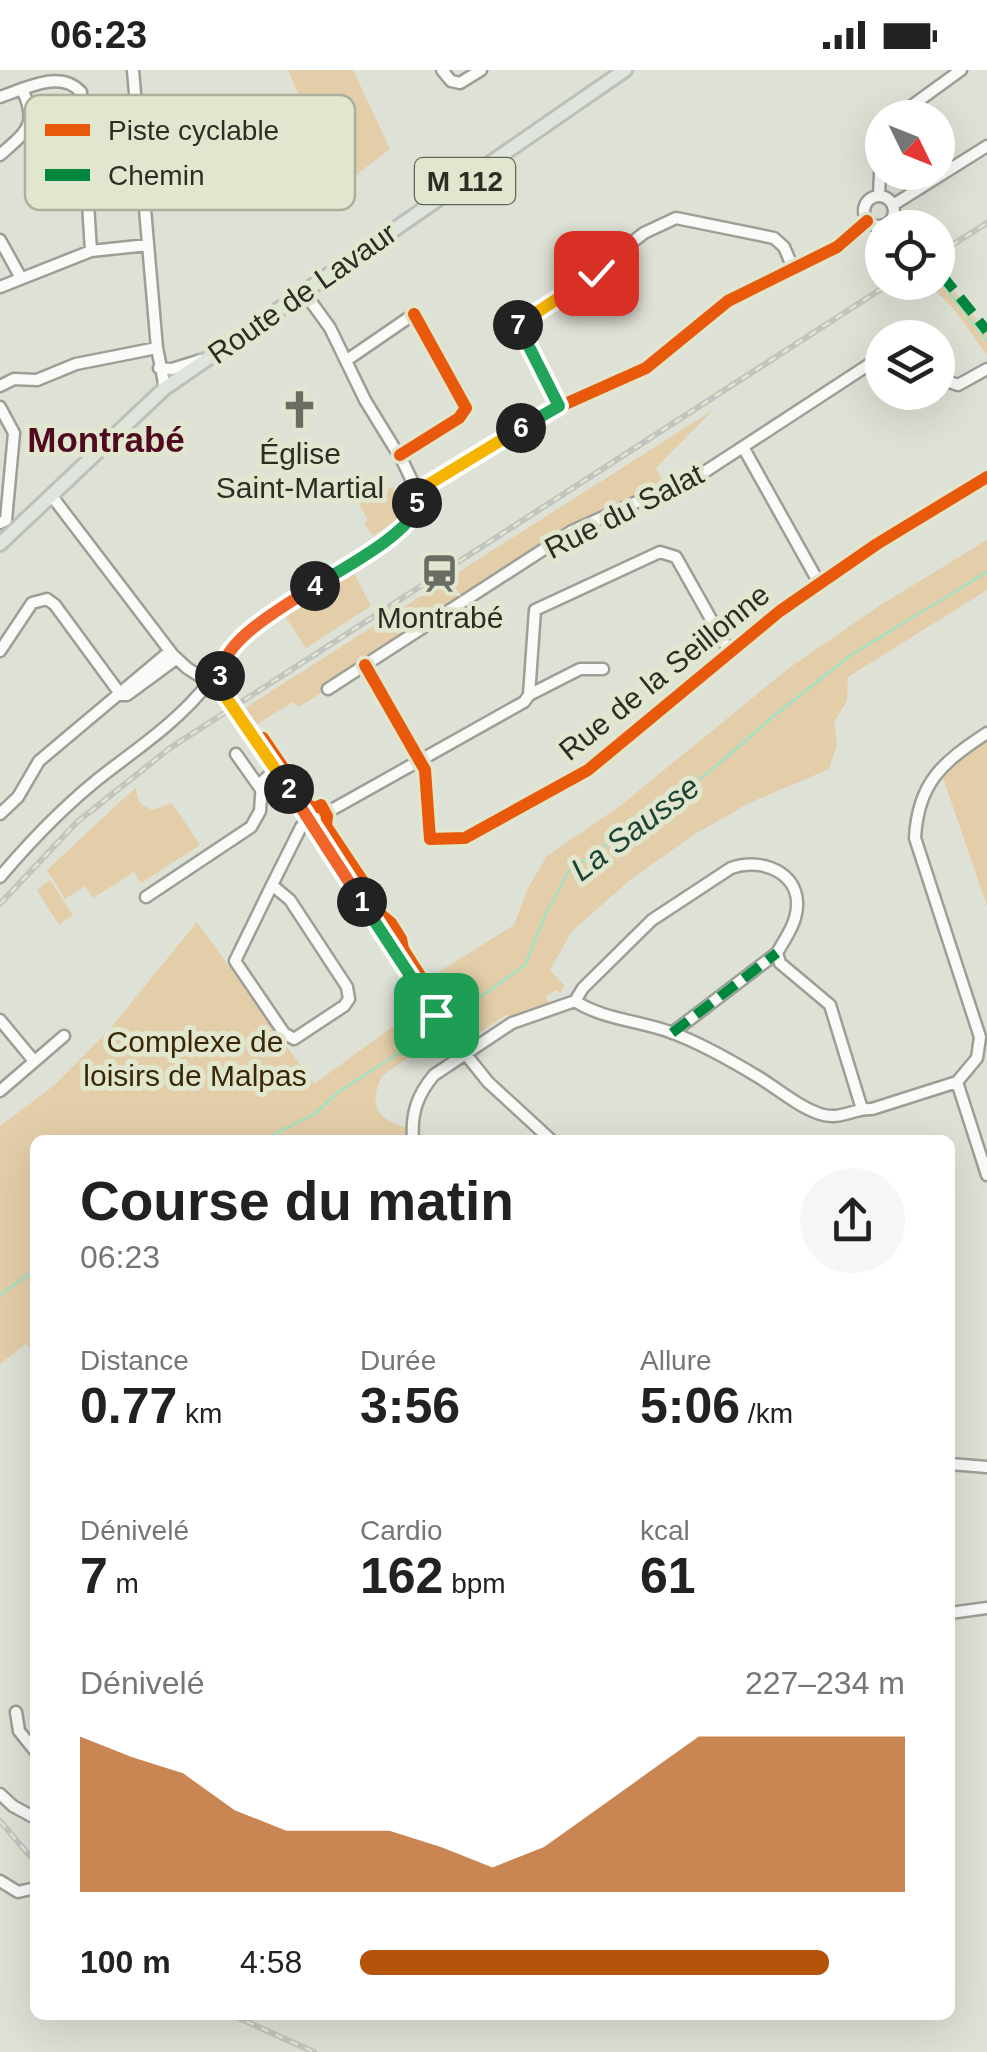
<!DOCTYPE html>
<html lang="fr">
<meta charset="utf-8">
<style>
:root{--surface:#fff;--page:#f6f6f6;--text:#222;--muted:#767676;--accent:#b45309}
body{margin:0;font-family:Arial,sans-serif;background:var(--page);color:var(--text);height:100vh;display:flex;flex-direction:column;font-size:38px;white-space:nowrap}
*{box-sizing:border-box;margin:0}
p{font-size:32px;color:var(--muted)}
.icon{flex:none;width:55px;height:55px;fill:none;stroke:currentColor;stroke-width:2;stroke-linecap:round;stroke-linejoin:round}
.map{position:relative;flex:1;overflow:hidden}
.drawer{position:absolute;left:30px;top:1065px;width:925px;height:885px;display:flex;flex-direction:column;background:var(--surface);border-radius:15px;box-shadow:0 10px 40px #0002}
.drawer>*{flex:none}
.needle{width:65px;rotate:133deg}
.fabs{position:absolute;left:865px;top:30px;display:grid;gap:20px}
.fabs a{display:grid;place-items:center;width:90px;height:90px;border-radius:50%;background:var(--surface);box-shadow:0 10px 40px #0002;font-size:50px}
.pin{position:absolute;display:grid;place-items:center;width:85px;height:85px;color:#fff;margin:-42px;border-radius:20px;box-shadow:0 5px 15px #0006}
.km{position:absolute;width:50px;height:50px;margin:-25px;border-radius:50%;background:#222;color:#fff;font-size:28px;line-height:50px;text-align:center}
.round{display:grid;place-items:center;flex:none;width:105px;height:105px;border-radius:52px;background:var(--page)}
.head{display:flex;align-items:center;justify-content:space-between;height:170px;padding:0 50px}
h1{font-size:55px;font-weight:700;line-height:75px}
.figures{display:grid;grid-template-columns:repeat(3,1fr);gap:15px;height:170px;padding:10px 50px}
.figures div{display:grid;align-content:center}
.figures b{font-size:50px;font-weight:700}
.figures small{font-size:28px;font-weight:400}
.figures p{font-size:28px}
.chart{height:280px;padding:20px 50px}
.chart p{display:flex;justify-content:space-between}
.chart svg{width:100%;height:180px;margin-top:10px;fill:var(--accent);opacity:.7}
ul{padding:0 50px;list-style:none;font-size:32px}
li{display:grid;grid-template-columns:160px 120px 1fr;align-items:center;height:75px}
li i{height:25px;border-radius:12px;background:var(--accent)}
.status{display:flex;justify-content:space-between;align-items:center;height:70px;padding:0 50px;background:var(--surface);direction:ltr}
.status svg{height:28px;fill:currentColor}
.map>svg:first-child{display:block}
.green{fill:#e4cea9}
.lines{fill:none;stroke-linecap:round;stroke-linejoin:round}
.stream{stroke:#a0e2c3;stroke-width:2.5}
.minor-casing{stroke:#9d9f96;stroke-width:15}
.major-casing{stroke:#bdbfb8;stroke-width:18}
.minor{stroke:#fafaf9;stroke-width:10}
.major{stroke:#dde5dc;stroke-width:12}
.rail-casing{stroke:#c3c3c1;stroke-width:6}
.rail{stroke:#e1e7cf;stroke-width:2.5;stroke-dasharray:8;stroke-linecap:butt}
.quiet{stroke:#00873e;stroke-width:10;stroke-dasharray:20 10;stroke-linecap:butt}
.cycleway-casing{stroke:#e1e7cf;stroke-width:19}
.cycleway{stroke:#e8590c;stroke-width:12}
.split-1-casing{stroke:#fff;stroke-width:20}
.split-2-casing{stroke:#fff;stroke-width:20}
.split-3-casing{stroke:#fff;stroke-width:20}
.split-4-casing{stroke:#fff;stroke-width:20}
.split-5-casing{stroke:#fff;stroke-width:20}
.split-6-casing{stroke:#fff;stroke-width:20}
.split-7-casing{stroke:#fff;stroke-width:20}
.split-8-casing{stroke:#fff;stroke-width:20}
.split-1{stroke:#22a559;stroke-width:12}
.split-2{stroke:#f0652b;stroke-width:12}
.split-3{stroke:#f5b400;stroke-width:12}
.split-4{stroke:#f0652b;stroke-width:12}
.split-5{stroke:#22a559;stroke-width:12}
.split-6{stroke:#f5b400;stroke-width:12}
.split-7{stroke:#22a559;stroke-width:12}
.split-8{stroke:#f5b400;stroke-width:12}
.labels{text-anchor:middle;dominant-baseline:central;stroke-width:10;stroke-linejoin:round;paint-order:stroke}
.shield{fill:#e1e7cf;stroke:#626658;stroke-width:2.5}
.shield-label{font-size:28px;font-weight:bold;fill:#2b2e25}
.street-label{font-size:30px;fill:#2b2e25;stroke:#e1e7cf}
.poi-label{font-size:30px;fill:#2b2e25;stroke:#e1e7cf}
.park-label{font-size:30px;fill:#3b2707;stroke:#e1e7cf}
.water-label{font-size:32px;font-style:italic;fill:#1c4434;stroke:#e1e7cf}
.quarter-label{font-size:35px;font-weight:bold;fill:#4f0a21;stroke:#e1e7cf}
.key{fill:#e1e7cf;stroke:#aab09c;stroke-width:2.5}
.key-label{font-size:28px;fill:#2b2e25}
</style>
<div class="status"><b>06:23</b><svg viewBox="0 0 49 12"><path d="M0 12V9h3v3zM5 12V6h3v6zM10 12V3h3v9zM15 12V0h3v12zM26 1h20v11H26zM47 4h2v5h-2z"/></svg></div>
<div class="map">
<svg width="987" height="1982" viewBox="0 0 987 1982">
<rect width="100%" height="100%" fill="#dee1d5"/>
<path class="green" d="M 288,0 L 353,0 L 390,79 L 339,118 Z
M 939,192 L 941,204 L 987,262 L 987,285 L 954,239 L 928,213 L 938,212 Z
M 713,340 L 656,398 L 666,418 L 588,453 L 299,637 L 293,632 L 254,656 L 245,638 Z
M 392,417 L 403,434 L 405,444 L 373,466 L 364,454 L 368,450 L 357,430 L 371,421 L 376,428 Z
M 987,470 L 987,520 L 848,607 L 847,631 L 834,652 L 837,674 L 829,699 L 749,733 L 695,764 L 631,809 L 572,861 L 550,900 L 565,916 L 560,923 L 557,920 L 546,926 L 549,932 L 511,947 L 506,945 L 468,970 L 459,968 L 453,960 L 462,954 L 463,948 L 382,1006 C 366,1039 381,1052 412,1059 L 413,1070 L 35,1070 L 35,1285 L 26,1274 L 0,1294 L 0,1056 L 56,1014 L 110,959 L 197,852 L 314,1014 L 421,936 L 410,920 L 514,855 L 528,818 L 547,786 L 620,736 L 789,598 L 879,536 Z
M 353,501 L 371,536 L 306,578 L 284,545 Z
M 987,663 L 987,836 L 942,705 L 957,683 Z
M 136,717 C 137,732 140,735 153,740 L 172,733 L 200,775 L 141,813 L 134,802 L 93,828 L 85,816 L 65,829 L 47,800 Z
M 50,810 L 73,845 L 59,855 L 37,820 Z"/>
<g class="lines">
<path class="stream" d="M 938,208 L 987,271
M 444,953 L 525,895 L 546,843 L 569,801 L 709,702 L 775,645 L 851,585 L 987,502
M 263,1070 L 316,1043 L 337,1023 L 437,958
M 0,1225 L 35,1200"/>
<defs>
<path id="minor" d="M 133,0 L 157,278 L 165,318
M 442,0 L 451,11 L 460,13 L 481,0
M 0,27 C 29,17 61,0 81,22 L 91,181
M 895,48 L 961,0
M 0,85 C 26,62 39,55 22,19
M 879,125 L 882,61
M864 141a15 15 0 1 1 30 0a15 15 0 1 1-30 0Z
M 893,135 L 987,76
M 0,170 L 21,208
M 0,217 L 91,181 L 148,175
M 347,290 L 414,244 L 464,330 L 466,338 L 459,348 L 400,385
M 159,298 L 172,299 L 201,290
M 938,308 L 958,315 L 987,299
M 0,316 L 14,309 L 37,310 L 76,294 L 157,278
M 559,336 L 518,255 L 563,227 L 644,163 L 676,148 L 774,168 L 784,177 L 793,198
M 0,337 L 14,363 L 6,450 L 0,453
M 743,377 L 819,513
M 416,422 L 545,343 L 646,298 L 728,231 L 837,177 L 867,151
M 51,425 L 173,585 L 187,598 L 224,622 L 447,961 L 488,1012 L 551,1070
M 0,581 L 32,533 L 47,529 L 55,535 L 121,625
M 365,595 L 425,700 L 430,769 L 465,768 L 588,700 L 780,541 L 877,474 L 987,407
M 205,609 L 251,561 L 401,460 L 416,442 L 413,413 L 403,392 L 365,330 L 330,258 L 304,222
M 328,619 L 572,461 L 706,401 L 882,286
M 121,625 L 127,625 L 176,589
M 529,625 L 580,599 L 603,599
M 987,663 C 943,692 918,712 915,768 L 980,967 L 977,988 L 957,1012 L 987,1105
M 236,684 L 260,718
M 0,744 L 18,727 L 39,691 L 170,581
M 310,752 L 524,632 L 529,625 L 535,540 L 660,482 L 676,487 L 730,583
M 0,807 C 33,768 70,730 111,699 C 147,672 182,647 210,611
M 272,815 L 235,891 L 284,963 L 294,969 L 344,936 L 349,929 L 347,917 L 290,830 L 272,815 L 301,757 L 309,750
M 146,827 L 251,757 L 260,741 L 262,712 L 276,699
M 575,931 L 583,918 L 652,850 L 731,798 C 765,786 807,806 795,848 C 792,860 783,872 777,883 L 780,893 L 830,935 L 862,1039
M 575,931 C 602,949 640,951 670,962 C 701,973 732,991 760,1008 C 779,1020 799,1037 820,1044 C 840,1051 853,1038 872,1039 L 957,1012
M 0,950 L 34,991
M 672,963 L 777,883
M 0,1021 L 64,966
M 413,1070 C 411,1044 417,1025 434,1005 L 512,953 L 575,931
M 950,1394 L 987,1397
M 950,1543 L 987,1538
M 16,1642 L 19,1661 L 35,1681
M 0,1724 L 13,1736 L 35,1748
M 0,1811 L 18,1822 L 35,1818"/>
<path id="major" d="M 0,474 L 165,318 L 625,0"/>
</defs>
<use href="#minor" class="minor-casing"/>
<use href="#major" class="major-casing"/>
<use href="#minor" class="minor"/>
<use href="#major" class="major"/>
<defs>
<path id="rail" d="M 938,184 L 987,153
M 0,834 L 76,753 L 170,678 L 892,212
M 0,1751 L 35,1792
M 232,1945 L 314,1982"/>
</defs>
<use href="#rail" class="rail-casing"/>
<use href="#rail" class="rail"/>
<path class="quiet" d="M 941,204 L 987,261
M 672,963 L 777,883"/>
<defs>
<path id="cycleway" d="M 400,385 L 459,348 L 466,338 L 414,244
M 416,422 L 545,343 L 646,298 L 728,231 L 837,177 L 867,151
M 365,595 L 425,700 L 430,769 L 465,768 L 588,700 L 780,541 L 877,474 L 987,407
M 263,668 L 309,736 L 315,738 L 321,735 L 327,746 L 326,756 L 366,816 L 380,844 L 391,853 L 401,869 L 403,879 L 422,909 L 443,927"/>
</defs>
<use href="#cycleway" class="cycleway-casing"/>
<use href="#cycleway" class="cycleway"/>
</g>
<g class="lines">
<defs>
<path id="split-1" d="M 362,832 L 436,945"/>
<path id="split-2" d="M 289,719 L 362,832"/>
<path id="split-3" d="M 220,606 L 219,617 L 289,719"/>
<path id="split-4" d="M 220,606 C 223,568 286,536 315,516"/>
<path id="split-5" d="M 315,516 C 338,501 416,461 417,433"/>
<path id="split-6" d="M 417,433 L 416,422 L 521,358"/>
<path id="split-7" d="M 518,255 L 559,336 L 521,358"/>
<path id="split-8" d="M 518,255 L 596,203"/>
</defs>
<use href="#split-1" class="split-1-casing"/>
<use href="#split-2" class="split-2-casing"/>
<use href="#split-3" class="split-3-casing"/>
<use href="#split-4" class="split-4-casing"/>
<use href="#split-5" class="split-5-casing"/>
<use href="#split-6" class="split-6-casing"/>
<use href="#split-7" class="split-7-casing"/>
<use href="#split-8" class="split-8-casing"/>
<use href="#split-1" class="split-1"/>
<use href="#split-2" class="split-2"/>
<use href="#split-3" class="split-3"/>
<use href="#split-4" class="split-4"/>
<use href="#split-5" class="split-5"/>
<use href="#split-6" class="split-6"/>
<use href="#split-7" class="split-7"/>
<use href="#split-8" class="split-8"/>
</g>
<defs>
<symbol id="church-bare" viewBox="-9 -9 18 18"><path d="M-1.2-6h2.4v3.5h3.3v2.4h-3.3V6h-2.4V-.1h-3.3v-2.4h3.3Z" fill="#6a6d63" stroke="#e1e7cf" stroke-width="2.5" paint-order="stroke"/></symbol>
<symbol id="station-bare" viewBox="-9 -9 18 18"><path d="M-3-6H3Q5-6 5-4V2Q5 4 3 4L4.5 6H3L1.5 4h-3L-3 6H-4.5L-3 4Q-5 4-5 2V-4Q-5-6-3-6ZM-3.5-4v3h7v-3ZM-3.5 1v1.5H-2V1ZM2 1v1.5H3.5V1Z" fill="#6a6d63" stroke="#e1e7cf" stroke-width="2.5" paint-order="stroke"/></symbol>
</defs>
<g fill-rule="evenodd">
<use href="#church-bare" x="272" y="312" width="55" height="55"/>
<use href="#station-bare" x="412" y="476" width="55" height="55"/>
</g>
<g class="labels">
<rect class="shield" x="415" y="88" width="100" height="46" rx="8"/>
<g class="shield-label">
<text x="465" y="111">M 112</text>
</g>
<g class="street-label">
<text transform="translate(302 223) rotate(-35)">Route de Lavaur</text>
<text transform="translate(624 441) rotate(-27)">Rue du Salat</text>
<text transform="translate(664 602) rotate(-39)">Rue de la Seillonne</text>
</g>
<g class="poi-label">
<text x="300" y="383">Église<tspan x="300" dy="34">Saint-Martial</tspan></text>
<text x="440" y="547">Montrabé</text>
</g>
<g class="park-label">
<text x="195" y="971">Complexe de<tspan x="195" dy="34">loisirs de Malpas</tspan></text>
</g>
<g class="water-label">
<text transform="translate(635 758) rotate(-37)">La Sausse</text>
</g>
<g class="quarter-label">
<text x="106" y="369">Montrabé</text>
</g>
</g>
<rect x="25" y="25" width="330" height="115" rx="15" class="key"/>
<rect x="45" y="54" width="45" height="12" fill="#e8590c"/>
<rect x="45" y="99" width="45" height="12" fill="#00873e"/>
<g class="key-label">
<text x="108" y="70">Piste cyclable</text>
<text x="108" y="115">Chemin</text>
</g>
</svg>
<div class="fabs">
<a><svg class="needle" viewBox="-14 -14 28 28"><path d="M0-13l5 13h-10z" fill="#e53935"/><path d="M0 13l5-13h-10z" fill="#767676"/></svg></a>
<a><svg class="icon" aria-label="locate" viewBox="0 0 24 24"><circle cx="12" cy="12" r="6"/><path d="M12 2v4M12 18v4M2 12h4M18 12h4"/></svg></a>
<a><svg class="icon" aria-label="layers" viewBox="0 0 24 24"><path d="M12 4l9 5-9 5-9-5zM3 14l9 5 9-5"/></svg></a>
</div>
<div class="pin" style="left:436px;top:945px;background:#1e9e55"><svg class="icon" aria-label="arrive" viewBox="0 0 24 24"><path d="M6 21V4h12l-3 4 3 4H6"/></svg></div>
<div class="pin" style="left:596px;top:203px;background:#d93025"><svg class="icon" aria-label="check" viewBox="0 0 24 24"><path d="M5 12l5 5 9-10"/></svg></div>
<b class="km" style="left:362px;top:832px">1</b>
<b class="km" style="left:289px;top:719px">2</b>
<b class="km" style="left:220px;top:606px">3</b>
<b class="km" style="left:315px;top:516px">4</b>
<b class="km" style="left:417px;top:433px">5</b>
<b class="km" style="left:521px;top:358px">6</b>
<b class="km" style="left:518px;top:255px">7</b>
<section class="drawer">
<div class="head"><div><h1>Course du matin</h1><p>06:23</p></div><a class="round"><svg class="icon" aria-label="share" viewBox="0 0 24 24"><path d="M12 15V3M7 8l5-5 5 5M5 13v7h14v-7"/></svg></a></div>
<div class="figures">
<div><p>Distance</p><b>0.77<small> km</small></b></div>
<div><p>Durée</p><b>3:56</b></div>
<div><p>Allure</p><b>5:06<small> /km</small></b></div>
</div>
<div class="figures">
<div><p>Dénivelé</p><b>7<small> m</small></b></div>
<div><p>Cardio</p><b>162<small> bpm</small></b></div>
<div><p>kcal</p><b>61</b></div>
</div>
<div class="chart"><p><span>Dénivelé</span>227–234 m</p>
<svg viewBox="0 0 160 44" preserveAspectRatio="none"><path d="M0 44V6L10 11L20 15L30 24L40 29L50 29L60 29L70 33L80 38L90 33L100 24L110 15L120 6L130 6L140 6L150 6L160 6V44z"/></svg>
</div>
<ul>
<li><b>100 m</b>4:58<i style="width:86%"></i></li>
</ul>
</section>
</div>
